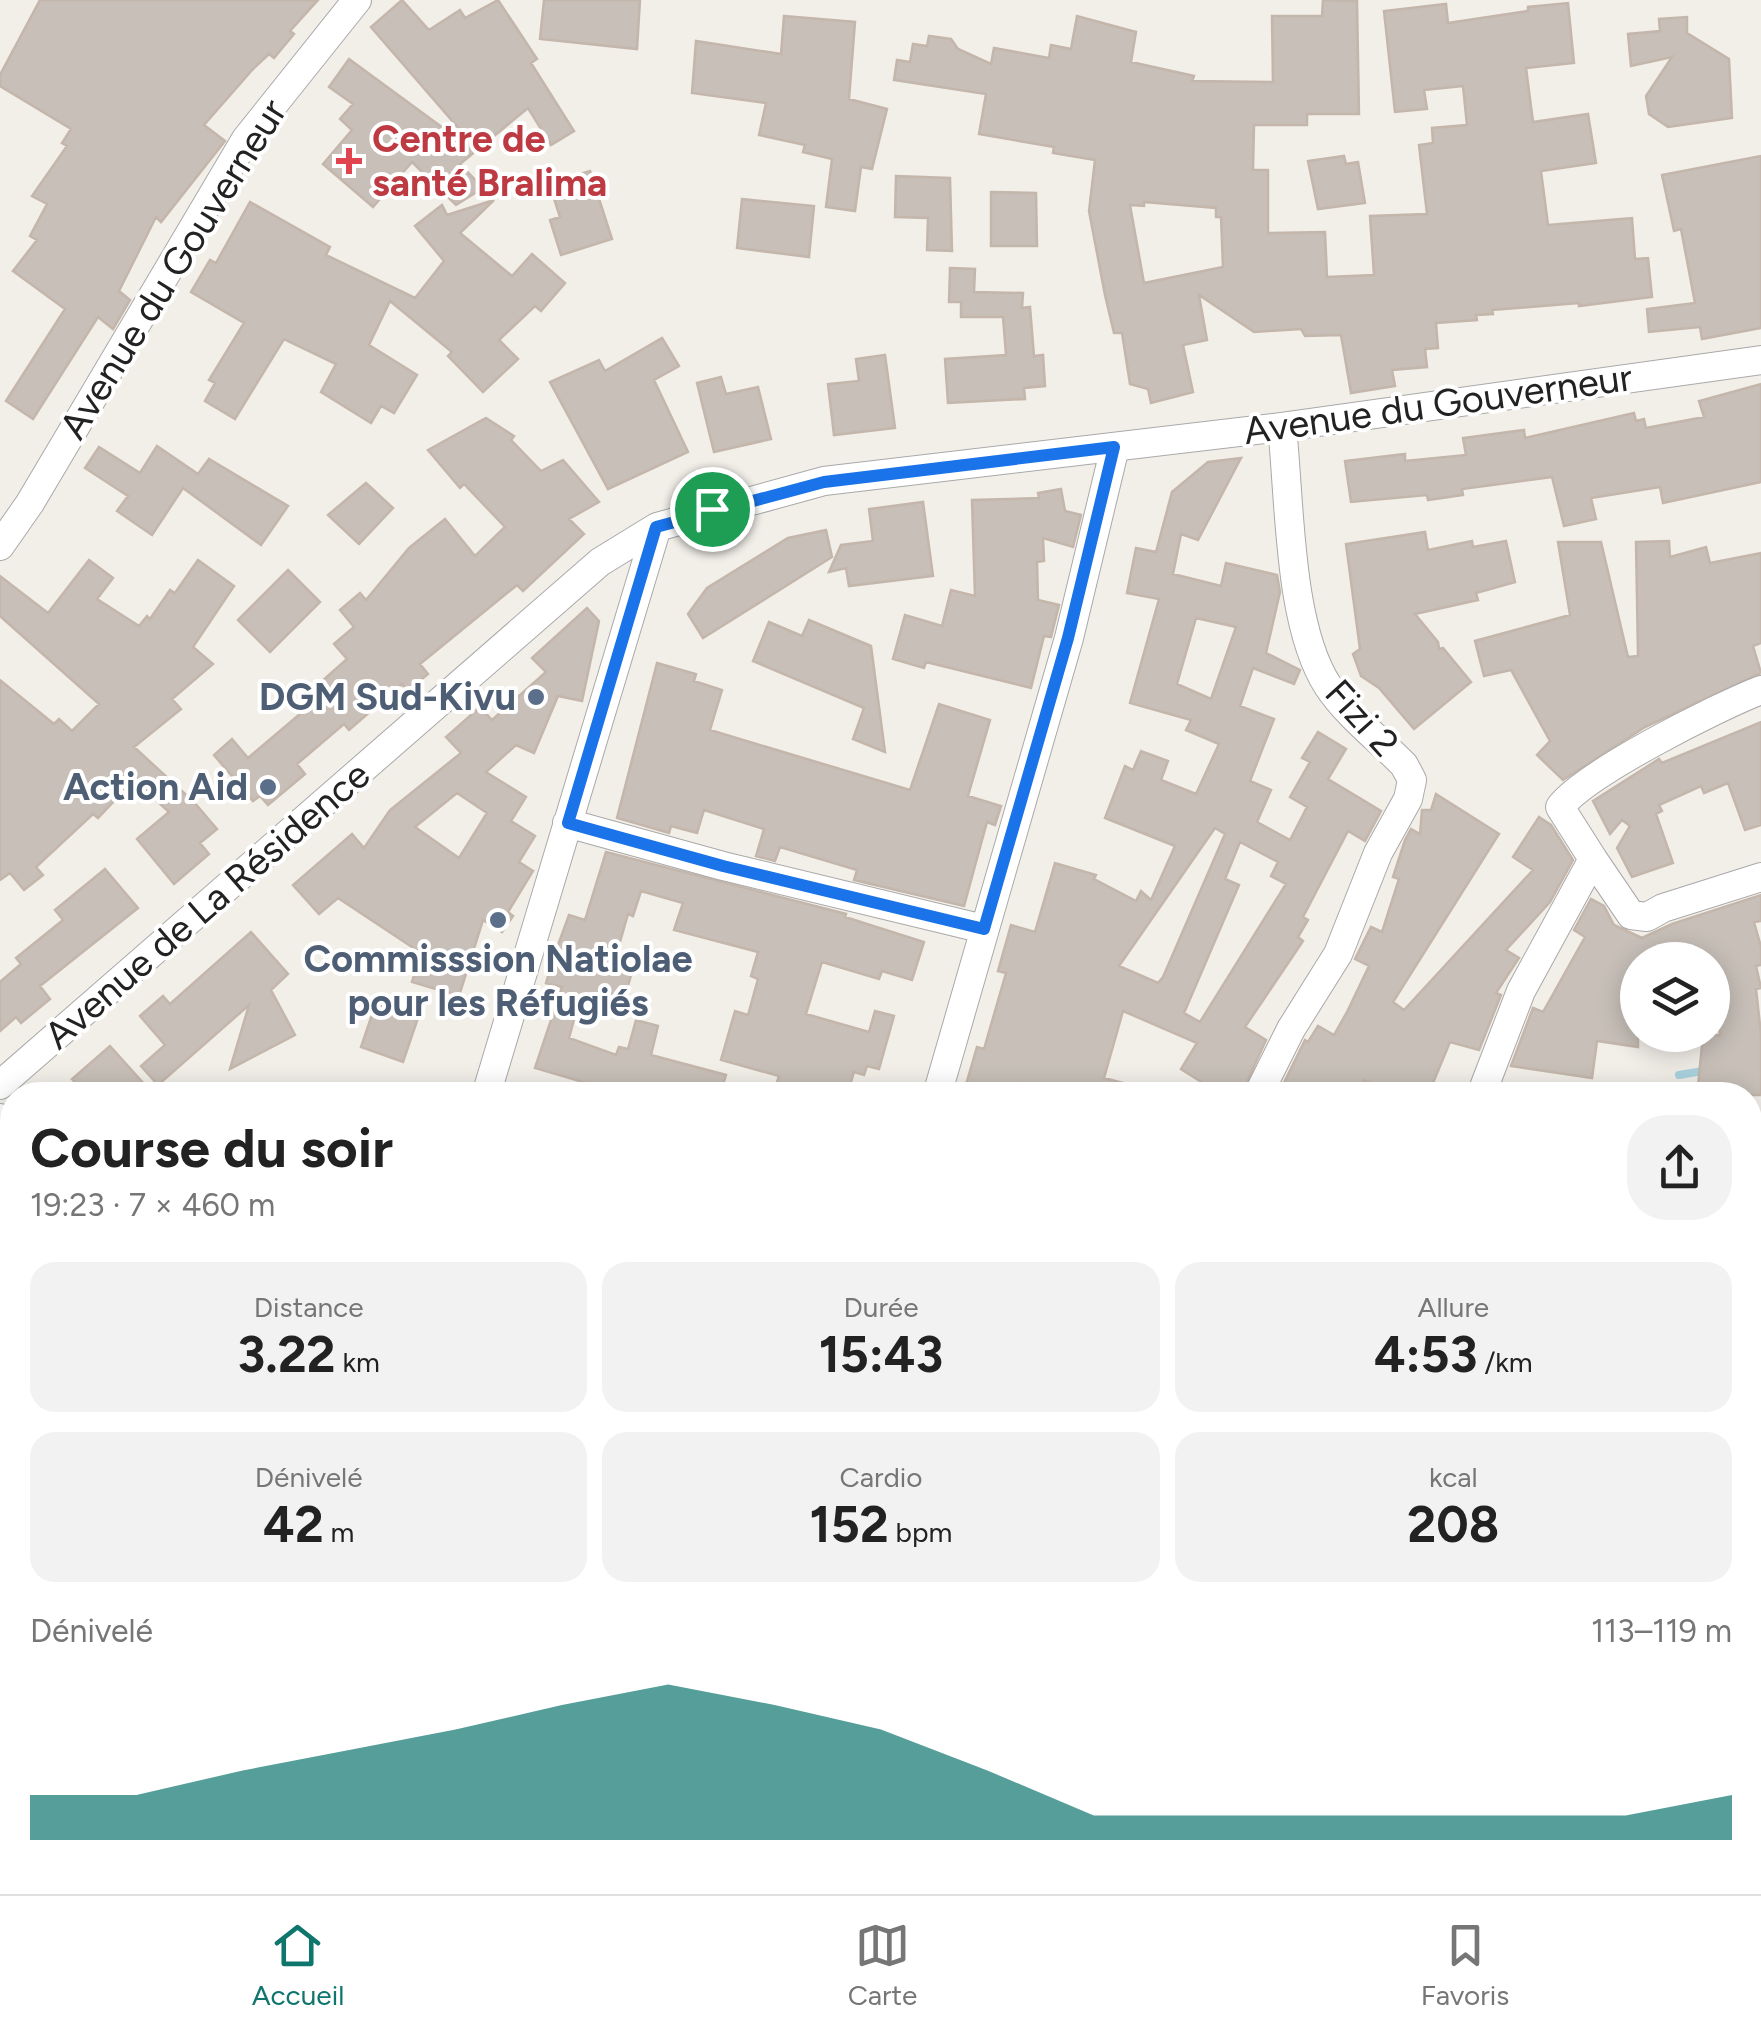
<!DOCTYPE html>
<html lang="fr">
<meta charset="utf-8">
<style>
:root{--surface:#fff;--page:#f2f2f2;--text:#222;--muted:#767676;--line:#e0e0e0;--accent:#0f766e}
body{margin:0;font-family:Figtree,sans-serif;background:var(--page);color:var(--text);height:100vh;display:flex;flex-direction:column;font-size:38px;white-space:nowrap}
*{box-sizing:border-box;margin:0}
p{font-size:32px;color:var(--muted)}
.icon{flex:none;width:55px;height:55px;fill:none;stroke:currentColor;stroke-width:2;stroke-linecap:round;stroke-linejoin:round}
.map{position:relative;flex:1;overflow:hidden}
.drawer{position:absolute;left:0px;top:1082px;width:1762px;height:812px;display:flex;flex-direction:column;background:var(--surface);border-radius:40px 40px 0 0;box-shadow:0 5px 25px #0003}
.drawer>*{flex:none}
.tools{position:absolute;left:1620px;top:942px;display:grid;gap:20px}
.tools a{display:grid;place-items:center;width:110px;height:110px;border-radius:50%;background:var(--surface);box-shadow:0 5px 25px #0003;font-size:50px}
.pin{position:absolute;display:grid;place-items:center;width:85px;height:85px;color:#fff;margin:-42px;border:5px solid #fff;border-radius:50%;box-shadow:0 2px 10px #0007}
.round{display:grid;place-items:center;flex:none;width:105px;height:105px;border-radius:40px;background:var(--page)}
.overview{display:flex;align-items:center;justify-content:space-between;height:170px;padding:0 30px}
h1{font-size:55px;font-weight:700;line-height:75px}
.figures{display:grid;grid-template-columns:repeat(3,1fr);gap:15px;height:170px;padding:10px 30px}
.figures div{display:grid;align-content:center;border-radius:25px;background:var(--page);text-align:center}
.figures b{font-size:50px;font-weight:700}
.figures small{font-size:28px;font-weight:400}
.figures p{font-size:28px}
.chart{height:280px;padding:20px 30px}
.chart p{display:flex;justify-content:space-between}
.chart svg{width:100%;height:180px;margin-top:10px;fill:var(--accent);opacity:.7}
.menu{display:flex;justify-content:space-around;align-items:center;height:140px;border-top:2px solid var(--line);background:var(--surface);font-size:28px;color:var(--muted)}
.menu a{display:grid;justify-items:center;gap:5px}
.menu .on{color:var(--accent)}
.map>svg:first-child{display:block}
.lines{fill:none;stroke-linecap:round;stroke-linejoin:round}
.stream{stroke:#aad3df;stroke-width:8}
.building{fill:#c7bfb8;stroke:#c4b6ab;stroke-width:2.5;fill-rule:evenodd}
.street-casing{stroke:#a9a9a9;stroke-width:30}
.primary-casing{stroke:#a06b00;stroke-width:48}
.street{stroke:#fff;stroke-width:28}
.primary{stroke:#fcd6a4;stroke-width:45}
.route-casing{stroke:#fff;stroke-width:20}
.route{stroke:#1a73e8;stroke-width:12}
.health-dot{fill:#e0444e;stroke:#fff;stroke-width:4}
.service-dot{fill:#5c6f8a;stroke:#fff;stroke-width:4}
.labels{text-anchor:middle;dominant-baseline:central;stroke-width:8;stroke-linejoin:round;paint-order:stroke}
.health-label{font-size:38px;font-weight:bold;fill:#be3a42;stroke:#fff;text-anchor:start}
.street-label{font-size:38px;fill:#222;stroke:#fff}
.service-label{font-size:38px;font-weight:bold;fill:#4e5e75;stroke:#fff;text-anchor:end}
</style>
<div class="map">
<svg width="1761" height="1894" viewBox="0 0 1761 1894">
<rect width="100%" height="100%" fill="#f2efe9"/>
<g class="lines">
<path class="stream" d="M 1679,1075 L 1709,1070"/>
</g>
<path class="building" d="M 40,0 L 318,0 L 290,31 L 294,34 L 274,58 L 269,54 L 253,69 L 204,125 L 225,141 L 161,222 L 156,217 L 119,291 L 130,300 L 113,329 L 98,317 L 33,419 L 6,401 L 65,309 L 13,271 L 37,240 L 30,236 L 47,204 L 32,196 L 67,146 L 62,143 L 71,129 L 0,86 L 0,75 Z
M 402,0 L 429,30 L 460,10 L 465,18 L 498,0 L 537,59 L 531,63 L 574,131 L 551,145 L 528,108 L 460,164 L 483,188 L 456,205 L 412,162 L 373,207 L 323,164 L 352,130 L 340,119 L 353,104 L 329,87 L 349,59 L 454,136 L 460,130 L 371,27 Z
M 544,0 L 640,0 L 637,49 L 540,39 Z
M 1323,0 L 1357,1 L 1359,114 L 1307,114 L 1307,125 L 1254,125 L 1253,170 L 1268,170 L 1268,233 L 1325,232 L 1327,277 L 1374,275 L 1370,216 L 1427,214 L 1419,145 L 1433,143 L 1432,128 L 1467,125 L 1463,86 L 1424,90 L 1427,109 L 1395,112 L 1384,11 L 1446,4 L 1448,23 L 1528,11 L 1528,7 L 1568,3 L 1574,63 L 1526,68 L 1533,122 L 1588,114 L 1596,163 L 1541,171 L 1548,225 L 1632,218 L 1635,259 L 1648,258 L 1652,297 L 1579,306 L 1579,303 L 1492,310 L 1493,314 L 1476,315 L 1477,320 L 1436,323 L 1438,348 L 1425,349 L 1427,367 L 1392,370 L 1395,386 L 1351,393 L 1341,335 L 1305,336 L 1301,329 L 1254,332 L 1199,295 L 1207,340 L 1183,345 L 1193,392 L 1151,403 L 1148,389 L 1130,384 L 1122,333 L 1114,333 L 1105,295 L 1089,211 L 1095,160 L 1053,153 L 1054,147 L 979,134 L 986,94 L 894,80 L 897,60 L 910,62 L 913,44 L 927,46 L 929,36 L 951,39 L 958,49 L 991,64 L 994,48 L 1049,58 L 1051,45 L 1071,49 L 1077,16 L 1136,32 L 1131,62 L 1194,76 L 1192,81 L 1273,82 L 1272,16 L 1322,16 ZM 1144,202 L 1216,208 L 1216,217 L 1221,217 L 1223,267 L 1144,283 L 1130,205 L 1144,206 Z
M 784,16 L 855,22 L 849,99 L 887,109 L 872,169 L 861,167 L 855,211 L 826,207 L 832,159 L 803,152 L 805,145 L 759,135 L 766,103 L 692,93 L 696,41 L 781,54 Z
M 1687,17 L 1687,33 L 1729,59 L 1732,118 L 1668,127 L 1649,114 L 1646,96 L 1672,57 L 1631,66 L 1628,34 L 1660,31 L 1659,19 Z
M 1344,156 L 1346,164 L 1358,162 L 1365,203 L 1318,209 L 1308,161 Z
M 1761,156 L 1761,328 L 1702,339 L 1700,327 L 1649,332 L 1647,309 L 1695,303 L 1681,229 L 1674,231 L 1662,175 Z
M 590,171 L 612,239 L 561,255 L 550,220 L 560,217 L 549,183 Z
M 896,176 L 950,178 L 952,251 L 927,250 L 928,218 L 895,217 Z
M 991,192 L 1036,193 L 1037,246 L 991,246 Z
M 742,199 L 814,206 L 809,257 L 737,248 Z
M 494,200 L 460,233 L 512,276 L 532,254 L 565,283 L 541,311 L 535,306 L 499,340 L 518,359 L 483,392 L 448,356 L 452,352 L 390,301 L 369,345 L 417,375 L 394,413 L 381,406 L 371,423 L 321,392 L 336,364 L 284,339 L 235,419 L 205,401 L 215,383 L 209,380 L 244,323 L 191,292 L 210,260 L 216,263 L 250,202 L 330,247 L 326,255 L 415,298 L 444,261 L 415,226 L 442,205 L 447,215 Z
M 950,268 L 975,269 L 974,292 L 1023,293 L 1022,308 L 1030,307 L 1034,356 L 1043,355 L 1045,386 L 1024,388 L 1025,399 L 948,403 L 945,359 L 1006,355 L 1003,317 L 961,317 L 961,302 L 949,302 Z
M 662,338 L 679,366 L 654,380 L 688,452 L 608,489 L 550,382 L 599,360 L 605,371 Z
M 885,355 L 895,428 L 834,435 L 828,384 L 859,381 L 856,359 Z
M 721,377 L 726,394 L 758,387 L 771,439 L 714,452 L 697,383 Z
M 1761,384 L 1761,482 L 1663,503 L 1660,487 L 1591,498 L 1596,519 L 1564,526 L 1552,477 L 1462,489 L 1463,495 L 1428,500 L 1427,495 L 1351,502 L 1345,461 L 1405,454 L 1405,461 L 1466,455 L 1463,438 L 1524,430 L 1525,438 L 1634,413 L 1636,421 L 1644,419 L 1646,428 L 1704,417 L 1699,401 Z
M 486,418 L 514,436 L 511,440 L 541,471 L 563,460 L 599,502 L 569,519 L 584,534 L 523,591 L 517,585 L 420,664 L 428,674 L 407,691 L 402,684 L 349,730 L 344,724 L 297,764 L 305,774 L 268,805 L 260,796 L 253,801 L 214,755 L 232,739 L 248,758 L 320,697 L 313,689 L 347,659 L 334,644 L 354,627 L 340,610 L 360,593 L 366,600 L 409,548 L 445,519 L 475,556 L 505,527 L 464,484 L 460,488 L 428,450 Z
M 157,446 L 198,474 L 209,459 L 288,506 L 261,545 L 183,488 L 152,535 L 117,511 L 128,496 L 85,468 L 99,447 L 140,473 Z
M 1241,458 L 1198,540 L 1181,534 L 1173,574 L 1221,586 L 1226,563 L 1277,575 L 1280,592 L 1266,653 L 1300,670 L 1294,684 L 1253,668 L 1240,706 L 1274,719 L 1250,781 L 1271,790 L 1257,822 L 1290,840 L 1307,807 L 1290,797 L 1310,762 L 1302,758 L 1318,732 L 1346,749 L 1328,779 L 1381,811 L 1365,841 L 1348,831 L 1303,917 L 1308,920 L 1298,937 L 1303,941 L 1245,1027 L 1266,1040 L 1241,1095 L 1222,1095 L 1181,1069 L 1197,1043 L 1123,1011 L 1104,1078 L 1142,1088 L 1141,1095 L 1064,1095 L 1017,1083 L 1013,1095 L 963,1095 L 977,1047 L 984,1049 L 1006,973 L 998,971 L 1011,925 L 1035,932 L 1055,863 L 1096,875 L 1094,879 L 1136,901 L 1141,891 L 1151,900 L 1175,846 L 1105,818 L 1125,766 L 1133,770 L 1141,751 L 1168,761 L 1161,780 L 1196,794 L 1219,744 L 1186,730 L 1191,720 L 1130,703 L 1159,599 L 1127,593 L 1136,548 L 1156,552 L 1172,492 L 1208,462 ZM 1196,618 L 1236,627 L 1211,699 L 1177,684 ZM 1215,828 L 1225,834 L 1163,977 L 1158,983 L 1119,966 ZM 1240,842 L 1278,862 L 1271,876 L 1286,884 L 1200,1022 L 1184,1013 L 1239,885 L 1225,879 Z
M 366,483 L 393,508 L 359,544 L 328,515 Z
M 1061,489 L 1065,511 L 1081,515 L 1073,547 L 1043,538 L 1044,561 L 1037,562 L 1038,600 L 1059,605 L 1051,637 L 1044,636 L 1031,688 L 926,662 L 924,668 L 893,659 L 905,615 L 942,626 L 951,590 L 975,596 L 972,500 L 1039,498 L 1038,493 Z
M 923,502 L 933,576 L 849,586 L 846,568 L 829,572 L 841,545 L 873,541 L 869,509 Z
M 826,530 L 832,557 L 703,638 L 688,614 L 707,588 L 788,538 Z
M 1425,532 L 1428,550 L 1472,541 L 1473,547 L 1506,541 L 1515,582 L 1476,593 L 1478,600 L 1415,614 L 1438,642 L 1439,649 L 1443,648 L 1471,682 L 1414,729 L 1379,688 L 1361,676 L 1353,654 L 1360,649 L 1346,544 Z
M 1669,541 L 1670,557 L 1706,547 L 1710,563 L 1761,553 L 1761,643 L 1753,646 L 1761,673 L 1645,727 L 1563,780 L 1537,755 L 1550,741 L 1511,670 L 1484,676 L 1475,641 L 1570,615 L 1558,542 L 1601,542 L 1628,657 L 1638,656 L 1636,542 Z
M 89,560 L 113,578 L 97,599 L 139,626 L 147,616 L 150,619 L 170,590 L 175,593 L 198,560 L 234,586 L 193,647 L 213,664 L 172,699 L 181,709 L 134,747 L 194,802 L 217,829 L 200,843 L 209,854 L 174,884 L 137,839 L 169,812 L 134,780 L 98,818 L 93,814 L 36,867 L 43,875 L 24,890 L 10,873 L 0,880 L 0,680 L 54,724 L 59,719 L 72,731 L 99,704 L 0,616 L 0,576 L 48,613 Z
M 288,570 L 320,602 L 270,652 L 238,620 Z
M 587,608 L 599,621 L 582,701 L 558,696 L 534,753 L 516,745 L 486,772 L 526,797 L 511,821 L 535,836 L 519,862 L 533,871 L 508,912 L 513,916 L 502,932 L 483,920 L 459,996 L 412,982 L 421,953 L 338,898 L 319,914 L 293,885 L 352,834 L 364,848 L 390,810 L 461,753 L 446,737 L 480,707 L 492,720 L 546,672 L 532,658 ZM 457,793 L 487,813 L 459,858 L 415,827 Z
M 809,620 L 871,646 L 885,752 L 853,739 L 864,708 L 753,661 L 769,622 L 802,636 Z
M 657,663 L 696,674 L 694,681 L 722,690 L 710,730 L 910,790 L 939,704 L 990,720 L 968,796 L 1001,806 L 995,825 L 987,822 L 964,906 L 854,880 L 857,870 L 780,847 L 775,861 L 756,856 L 764,829 L 704,810 L 697,833 L 671,826 L 669,833 L 617,818 Z
M 1761,722 L 1761,825 L 1745,830 L 1728,783 L 1704,793 L 1701,786 L 1659,805 L 1662,811 L 1656,814 L 1673,863 L 1632,877 L 1617,848 L 1630,826 L 1622,820 L 1610,834 L 1593,801 L 1659,759 L 1662,763 Z
M 1436,794 L 1499,834 L 1393,1002 L 1404,1010 L 1533,870 L 1513,857 L 1539,817 L 1551,825 L 1573,860 L 1550,902 L 1506,950 L 1519,958 L 1496,993 L 1501,995 L 1479,1050 L 1450,1042 L 1428,1095 L 1400,1095 L 1364,1080 L 1355,1095 L 1278,1095 L 1305,1040 L 1308,1042 L 1318,1026 L 1334,1035 L 1347,1012 L 1369,966 L 1355,959 L 1371,927 L 1382,932 L 1399,879 L 1393,877 L 1405,840 L 1411,829 L 1420,834 L 1422,810 L 1431,810 Z
M 606,852 L 846,914 L 845,917 L 924,942 L 912,980 L 882,971 L 879,979 L 822,962 L 806,1014 L 869,1032 L 875,1011 L 894,1016 L 879,1069 L 867,1066 L 864,1075 L 854,1072 L 847,1095 L 773,1095 L 779,1076 L 721,1060 L 735,1011 L 748,1015 L 758,979 L 751,976 L 758,952 L 674,930 L 683,903 L 641,891 L 633,916 L 628,914 L 614,963 L 633,968 L 623,1004 L 594,995 L 591,1004 L 579,1001 L 569,1038 L 616,1055 L 619,1047 L 628,1049 L 636,1020 L 658,1026 L 651,1055 L 726,1075 L 720,1095 L 627,1095 L 535,1068 L 562,987 L 546,983 L 554,956 L 569,915 L 585,920 Z
M 105,869 L 138,908 L 40,986 L 50,999 L 21,1023 L 16,1017 L 0,1031 L 0,982 L 21,964 L 16,958 L 63,920 L 55,910 Z
M 1761,895 L 1761,921 L 1754,922 L 1761,947 L 1761,965 L 1756,966 L 1761,988 L 1756,989 L 1761,1034 L 1761,1095 L 1697,1095 L 1703,1036 L 1720,1035 L 1716,991 L 1712,992 L 1712,960 L 1638,960 L 1638,1047 L 1597,1041 L 1592,1078 L 1511,1066 L 1533,1008 L 1543,1012 L 1585,937 L 1574,930 L 1591,899 L 1604,906 L 1614,925 L 1642,938 L 1672,924 Z
M 251,932 L 288,974 L 271,990 L 295,1035 L 230,1069 L 249,1005 L 158,1085 L 141,1066 L 165,1045 L 140,1016 L 163,996 L 170,1004 Z
M 376,1003 L 418,1018 L 403,1062 L 361,1047 Z
M 110,1046 L 146,1086 L 135,1095 L 87,1095 L 72,1079 Z"/>
<g class="lines">
<defs>
<path id="street" d="M 0,546 L 30,503 L 246,139 L 357,0
M 567,823 L 723,866 L 984,929
M 1593,859 L 1631,915 L 1647,917 L 1663,908 L 1761,877
M 0,1085 L 600,562 L 657,527 L 824,481 L 1282,427 L 1761,360
M 486,1095 L 657,527
M 937,1095 L 1069,638 L 1115,447
M 1258,1095 L 1291,1029 L 1338,954 L 1378,853 L 1408,799 L 1412,780 L 1404,765 C 1380,740 1347,715 1328,686 C 1288,625 1290,501 1282,427
M 1481,1095 L 1521,991 L 1593,859 L 1560,807 C 1586,773 1717,707 1761,690
M 0,1118 L 12,1122
M 1750,1462 L 1761,1462
M 247,1894 L 251,1882"/>
<path id="primary" d="M 0,1574 L 12,1578
M 1750,1793 L 1761,1792"/>
</defs>
<use href="#street" class="street-casing"/>
<use href="#primary" class="primary-casing"/>
<use href="#street" class="street"/>
<use href="#primary" class="primary"/>
</g>
<g class="lines">
<defs>
<path id="route" d="M 1114,447 L 1068,638 L 984,929 L 723,866 L 568,823 L 656,527 L 824,482 Z"/>
</defs>
<use href="#route" class="route-casing"/>
<use href="#route" class="route"/>
</g>
<path class="health-dot" d="M344 146h10v10h10v10h-10v10h-10v-10h-10v-10h10z"/>
<g class="service-dot">
<circle cx="536" cy="697" r="10"/>
<circle cx="268" cy="787" r="10"/>
<circle cx="498" cy="920" r="10"/>
</g>
<g class="labels">
<g class="health-label">
<text x="372" y="139">Centre de<tspan x="372" dy="44">santé Bralima</tspan></text>
</g>
<g class="street-label">
<text transform="translate(173 269) rotate(-58)">Avenue du Gouverneur</text>
<text transform="translate(1438 404) rotate(-8)">Avenue du Gouverneur</text>
<text transform="translate(1362 718) rotate(48)">Fizi 2</text>
<text transform="translate(207 905) rotate(-41)">Avenue de La Résidence</text>
</g>
<g class="service-label">
<text x="516" y="697">DGM Sud-Kivu</text>
<text x="248" y="787">Action Aid</text>
<text x="498" y="959" text-anchor="middle">Commisssion Natiolae<tspan x="498" dy="44">pour les Réfugiés</tspan></text>
</g>
</g>
</svg>
<div class="tools">
<a><svg class="icon" aria-label="layers" viewBox="0 0 24 24"><path d="M12 4l9 5-9 5-9-5zM3 14l9 5 9-5"/></svg></a>
</div>
<div class="pin" style="left:712px;top:509px;background:#1e9e55"><svg class="icon" aria-label="arrive" viewBox="0 0 24 24"><path d="M6 21V4h12l-3 4 3 4H6"/></svg></div>
<section class="drawer">
<div class="overview"><div><h1>Course du soir</h1><p>19:23 · 7 × 460 m</p></div><a class="round"><svg class="icon" aria-label="share" viewBox="0 0 24 24"><path d="M12 15V3M7 8l5-5 5 5M5 13v7h14v-7"/></svg></a></div>
<div class="figures">
<div><p>Distance</p><b>3.22<small> km</small></b></div>
<div><p>Durée</p><b>15:43</b></div>
<div><p>Allure</p><b>4:53<small> /km</small></b></div>
</div>
<div class="figures">
<div><p>Dénivelé</p><b>42<small> m</small></b></div>
<div><p>Cardio</p><b>152<small> bpm</small></b></div>
<div><p>kcal</p><b>208</b></div>
</div>
<div class="chart"><p><span>Dénivelé</span>113–119 m</p>
<svg viewBox="0 0 160 44" preserveAspectRatio="none"><path d="M0 44V33L10 33L20 27L30 22L40 17L50 11L60 6L70 11L80 17L90 27L100 38L110 38L120 38L130 38L140 38L150 38L160 33V44z"/></svg>
</div>
</section>
</div>
<nav class="menu">
<a class="on"><svg class="icon" aria-label="home" viewBox="0 0 24 24"><path d="M3 11l9-7 9 7M6 9v11h12V9"/></svg>Accueil</a>
<a><svg class="icon" aria-label="map" viewBox="0 0 24 24"><path d="M3 6l6-2 6 2 6-2v14l-6 2-6-2-6 2zM9 4v14M15 6v14"/></svg>Carte</a>
<a><svg class="icon" aria-label="saved" viewBox="0 0 24 24"><path d="M7 4h10v16l-5-4-5 4z"/></svg>Favoris</a>
</nav>
